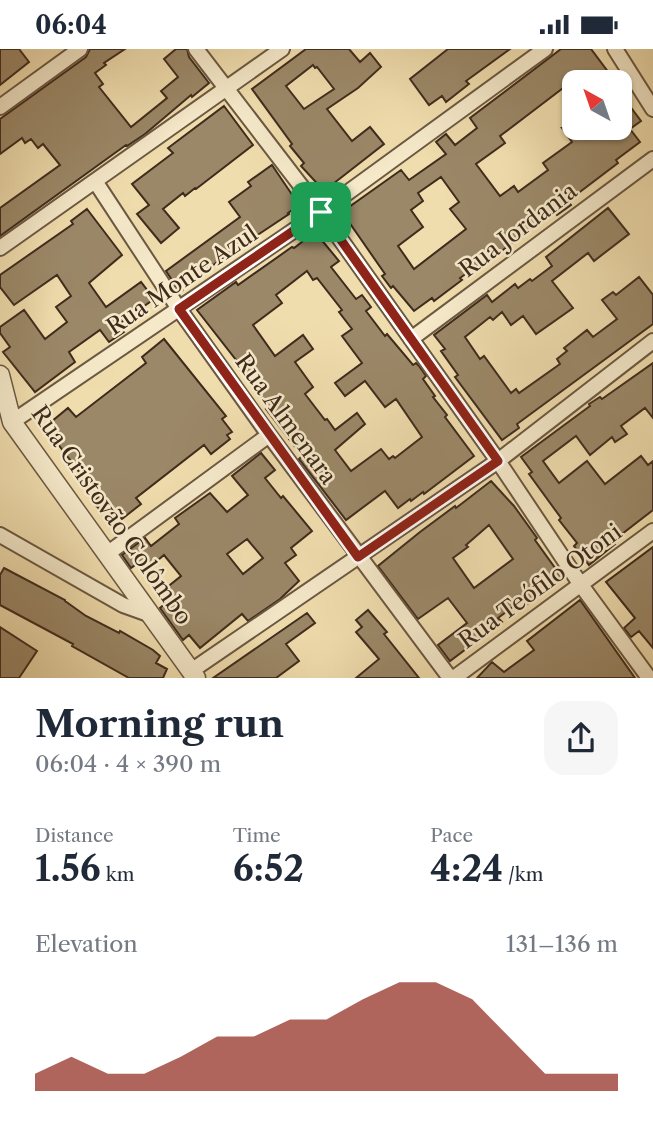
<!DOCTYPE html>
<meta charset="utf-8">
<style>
:root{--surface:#fff;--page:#f6f6f7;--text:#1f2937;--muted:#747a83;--accent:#8f2418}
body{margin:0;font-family:"Libre Caslon Text",serif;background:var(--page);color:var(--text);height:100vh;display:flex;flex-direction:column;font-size:26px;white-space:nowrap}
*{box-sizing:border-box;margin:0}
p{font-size:23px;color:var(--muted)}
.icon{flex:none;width:38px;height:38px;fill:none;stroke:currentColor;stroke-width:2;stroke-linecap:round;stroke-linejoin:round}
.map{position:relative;height:629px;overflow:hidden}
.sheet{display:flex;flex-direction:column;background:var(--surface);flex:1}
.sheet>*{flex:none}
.needle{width:46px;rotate:320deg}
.fabs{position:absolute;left:562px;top:21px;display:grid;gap:14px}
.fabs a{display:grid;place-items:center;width:70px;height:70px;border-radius:14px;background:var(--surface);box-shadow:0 2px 5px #0004;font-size:35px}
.pin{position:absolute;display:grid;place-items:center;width:60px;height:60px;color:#fff;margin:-30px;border-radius:14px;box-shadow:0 4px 10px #0006}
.round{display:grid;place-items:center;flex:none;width:74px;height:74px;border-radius:21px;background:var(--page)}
.overview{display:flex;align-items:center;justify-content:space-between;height:119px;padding:0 35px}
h1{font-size:38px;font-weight:700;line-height:52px}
.metrics{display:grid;grid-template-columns:repeat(3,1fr);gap:10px;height:119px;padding:7px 35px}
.metrics div{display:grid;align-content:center}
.metrics b{font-size:35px;font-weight:700}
.metrics small{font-size:19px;font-weight:400}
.metrics p{font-size:19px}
.chart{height:196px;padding:14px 35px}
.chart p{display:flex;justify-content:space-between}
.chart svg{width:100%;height:126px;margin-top:7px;fill:var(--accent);opacity:.7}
.status{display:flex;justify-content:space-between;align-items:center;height:49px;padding:0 35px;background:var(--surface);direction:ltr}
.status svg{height:19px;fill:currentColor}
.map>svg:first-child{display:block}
.building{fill:#9b8868;stroke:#3f2b1d;stroke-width:2;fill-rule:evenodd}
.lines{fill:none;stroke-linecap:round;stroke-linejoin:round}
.minor-casing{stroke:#6b5841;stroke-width:18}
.tertiary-casing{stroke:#6b5841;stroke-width:21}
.minor{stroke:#f5e9ca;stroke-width:14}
.tertiary{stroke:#f5e9ca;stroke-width:18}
.route-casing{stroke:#fff;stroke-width:14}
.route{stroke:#8f2418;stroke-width:9}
.labels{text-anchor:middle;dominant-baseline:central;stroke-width:5;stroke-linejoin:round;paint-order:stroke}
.street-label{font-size:23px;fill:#3f2b1d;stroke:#f5e9ca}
</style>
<div class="status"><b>06:04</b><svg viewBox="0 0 49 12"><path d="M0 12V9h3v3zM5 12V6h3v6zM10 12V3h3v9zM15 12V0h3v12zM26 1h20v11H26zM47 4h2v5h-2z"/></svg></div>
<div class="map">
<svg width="653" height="629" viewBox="0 0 653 629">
<rect width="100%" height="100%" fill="#f0ddae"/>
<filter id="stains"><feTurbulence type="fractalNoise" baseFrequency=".00286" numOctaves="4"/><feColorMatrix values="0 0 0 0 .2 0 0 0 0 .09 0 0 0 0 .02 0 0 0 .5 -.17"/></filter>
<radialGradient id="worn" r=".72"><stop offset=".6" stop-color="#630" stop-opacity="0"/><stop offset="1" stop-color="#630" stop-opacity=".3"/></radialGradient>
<path class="building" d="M 0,0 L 19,0 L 29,13 L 0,36 Z
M 90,0 L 125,0 L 104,14 L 106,16 L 95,24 L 103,35 L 99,38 L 131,78 L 167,49 L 161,42 L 178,28 L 164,10 L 176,0 L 187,0 L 189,8 L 209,34 L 192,48 L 191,46 L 145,85 L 127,97 L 126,96 L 0,187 L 0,159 L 60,116 L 43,95 L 38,99 L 31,90 L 25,94 L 22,89 L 0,105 L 0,70 L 86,8 Z
M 306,0 L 349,0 L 360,13 L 370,4 L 381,18 L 358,39 L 327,60 L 352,92 L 370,78 L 384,95 L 324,142 L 301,117 L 304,114 L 290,97 L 292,95 L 252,40 ZM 313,16 L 315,19 L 317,18 L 334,40 L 304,60 L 286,37 Z
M 448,0 L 510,0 L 466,32 L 469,35 L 446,53 L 442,47 L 429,56 L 410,30 Z
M 561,0 L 591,0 L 609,24 L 597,33 L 571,33 L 500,87 L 505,94 L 476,115 L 500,147 L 514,137 L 518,143 L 548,121 L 543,114 L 572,93 L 562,79 L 620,79 L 620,44 L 641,72 L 630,80 L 640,93 L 616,111 L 618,114 L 568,152 L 571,156 L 557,166 L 555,164 L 544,172 L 543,170 L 499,204 L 497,202 L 460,229 L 462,231 L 434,252 L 432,249 L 414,262 L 393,237 L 391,239 L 382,227 L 385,225 L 342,163 L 401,121 L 409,131 L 446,105 L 436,93 L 446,85 L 455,96 L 477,79 L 470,69 ZM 441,128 L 459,153 L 450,160 L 466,180 L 414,220 L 398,197 L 423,178 L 411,161 L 423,152 L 418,144 Z
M 224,57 L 253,96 L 196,140 L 195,139 L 185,147 L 183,144 L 163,160 L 179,179 L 161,194 L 137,165 L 149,156 L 132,135 L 173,104 L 168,99 Z
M 272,116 L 299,156 L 288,164 L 289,165 L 217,213 L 180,243 L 166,222 L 240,168 L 229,153 L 251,137 L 248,133 Z
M 608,159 L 629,185 L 594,212 L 588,204 L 552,232 L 573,259 L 536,285 L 523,267 L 511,276 L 502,263 L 493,271 L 490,268 L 465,288 L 480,310 L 484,307 L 511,344 L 516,340 L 519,344 L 560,315 L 557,310 L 567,302 L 564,299 L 587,281 L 593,288 L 617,270 L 602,251 L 613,243 L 616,246 L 639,228 L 653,246 L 653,275 L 517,375 L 519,379 L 502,391 L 455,328 L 458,326 L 441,302 L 445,300 L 434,286 L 487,246 L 492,253 L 515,235 L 518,239 L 530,230 L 532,232 L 552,217 L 546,208 Z
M 87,160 L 122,206 L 89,234 L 106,258 L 141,233 L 154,250 L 119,275 L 124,283 L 109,293 L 100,281 L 69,303 L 75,313 L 35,343 L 3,303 L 10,298 L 0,284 L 0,278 L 24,261 L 45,290 L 67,273 L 56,258 L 71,247 L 57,226 L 14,256 L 0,238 L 0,226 L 73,175 L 71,172 Z
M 315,183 L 339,212 L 331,218 L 356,250 L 362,246 L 371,258 L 366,262 L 385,287 L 387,285 L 413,316 L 416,314 L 419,317 L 426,327 L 423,330 L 435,347 L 433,348 L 447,366 L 445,368 L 474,407 L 424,445 L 423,443 L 411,452 L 410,450 L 398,459 L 385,442 L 346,471 L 299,410 L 302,407 L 266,360 L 269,358 L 234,313 L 236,311 L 197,261 L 236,233 L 238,236 L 292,198 L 294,199 ZM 307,222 L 313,231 L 317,229 L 342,261 L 339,263 L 352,280 L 342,287 L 362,314 L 335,334 L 345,347 L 365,332 L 385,358 L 396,350 L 422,388 L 395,409 L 393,407 L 389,410 L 381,400 L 351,422 L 335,401 L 365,375 L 357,364 L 335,381 L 327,370 L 325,371 L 305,345 L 313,338 L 295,313 L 313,300 L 303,286 L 275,307 L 253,276 L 282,254 L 276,246 Z
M 164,290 L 226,367 L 222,370 L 232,383 L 227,386 L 230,390 L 211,405 L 204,396 L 136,449 L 141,455 L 122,470 L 119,467 L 114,471 L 105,459 L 101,462 L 93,453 L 98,448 L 45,378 L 68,359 L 76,368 L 146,314 L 142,308 Z
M 653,314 L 653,369 L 645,359 L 621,377 L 627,385 L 615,393 L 612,388 L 590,406 L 576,387 L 543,412 L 559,434 L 587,412 L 605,435 L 641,407 L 648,416 L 653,412 L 653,461 L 613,492 L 615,495 L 589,516 L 574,497 L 577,494 L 559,471 L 561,469 L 529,425 L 532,423 L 521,408 L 590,357 L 589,355 L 600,348 L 602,350 Z
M 261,404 L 275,421 L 265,429 L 281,449 L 283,447 L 312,482 L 291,499 L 296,506 L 285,514 L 299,532 L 280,550 L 248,572 L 242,565 L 200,599 L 189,586 L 183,591 L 160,559 L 172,549 L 165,540 L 181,527 L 164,506 L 145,522 L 138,514 L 131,519 L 122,506 L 145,489 L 151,497 L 179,475 L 175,469 L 210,444 L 227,463 L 248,446 L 232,427 ZM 247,490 L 263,509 L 243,525 L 227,505 Z
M 491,432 L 514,457 L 537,489 L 535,491 L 563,530 L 526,556 L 522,551 L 498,569 L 502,573 L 450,612 L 438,596 L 467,574 L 448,549 L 418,570 L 378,517 L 420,483 L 455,457 L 456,459 ZM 489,476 L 513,510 L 474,539 L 453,509 L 468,498 L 466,496 Z
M 653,498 L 653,599 L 639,582 L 631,588 L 624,579 L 635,569 L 606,533 Z
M 4,519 L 65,551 L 65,552 L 86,567 L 119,584 L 120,582 L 153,601 L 160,607 L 156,614 L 167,620 L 163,629 L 129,629 L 72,597 L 73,595 L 0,556 L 0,526 Z
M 580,551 L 635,629 L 477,629 L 492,613 L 504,623 L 534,601 L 527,592 Z
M 368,561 L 387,583 L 384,585 L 419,629 L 356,629 L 379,610 L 356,583 L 362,578 L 356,571 Z
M 307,564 L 315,574 L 286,595 L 299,612 L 276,629 L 213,629 Z
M 0,578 L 37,602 L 19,629 L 0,629 Z"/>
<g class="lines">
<defs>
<path id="minor" d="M 196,0 L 321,163 L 498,412 L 581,536 L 649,629
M 615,0 L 653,60
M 0,58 L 80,0
M 95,132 L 179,260 L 269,386 L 450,629
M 0,199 L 282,0
M 411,290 L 653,110
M 12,373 L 321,163 L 545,0
M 0,486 L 123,556 L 151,566
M 107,505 L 269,386
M 191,622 L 498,412 L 653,292
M 454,629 L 653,482"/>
<path id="tertiary" d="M 0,326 L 12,373 L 196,629"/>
</defs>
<use href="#minor" class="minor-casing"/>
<use href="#tertiary" class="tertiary-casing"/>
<use href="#minor" class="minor"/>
<use href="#tertiary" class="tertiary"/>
</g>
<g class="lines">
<defs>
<path id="route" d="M 321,163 L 498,412 L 358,508 L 179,260 Z"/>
</defs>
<use href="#route" class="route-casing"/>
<use href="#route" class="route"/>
</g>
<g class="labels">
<g class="street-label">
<text transform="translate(518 181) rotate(-37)">Rua Jordania</text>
<text transform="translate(182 231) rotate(-34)">Rua Monte Azul</text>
<text transform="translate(286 370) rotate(54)">Rua Almenara</text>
<text transform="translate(112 466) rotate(55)">Rua Cristovão Colômbo</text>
<text transform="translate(540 537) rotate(-36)">Rua Teófilo Otoni</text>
</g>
</g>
<rect width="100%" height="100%" filter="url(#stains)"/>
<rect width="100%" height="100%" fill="url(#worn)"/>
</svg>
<div class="fabs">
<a><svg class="needle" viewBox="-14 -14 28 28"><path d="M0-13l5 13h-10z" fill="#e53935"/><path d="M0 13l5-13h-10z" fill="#747a83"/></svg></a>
</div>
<div class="pin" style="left:321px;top:163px;background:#1e9e55"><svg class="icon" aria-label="arrive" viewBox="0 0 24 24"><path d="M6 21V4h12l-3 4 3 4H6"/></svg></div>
</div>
<section class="sheet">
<div class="overview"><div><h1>Morning run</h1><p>06:04 · 4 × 390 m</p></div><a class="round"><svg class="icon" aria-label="share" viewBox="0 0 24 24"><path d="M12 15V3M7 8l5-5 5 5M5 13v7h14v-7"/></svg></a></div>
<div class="metrics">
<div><p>Distance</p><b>1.56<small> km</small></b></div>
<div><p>Time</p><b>6:52</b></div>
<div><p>Pace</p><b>4:24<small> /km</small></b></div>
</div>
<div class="chart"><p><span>Elevation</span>131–136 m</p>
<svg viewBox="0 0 160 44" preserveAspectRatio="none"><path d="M0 44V38L10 32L20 38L30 38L40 32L50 25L60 25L70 19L80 19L90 12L100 6L110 6L120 12L130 25L140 38L150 38L160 38V44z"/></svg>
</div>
</section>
